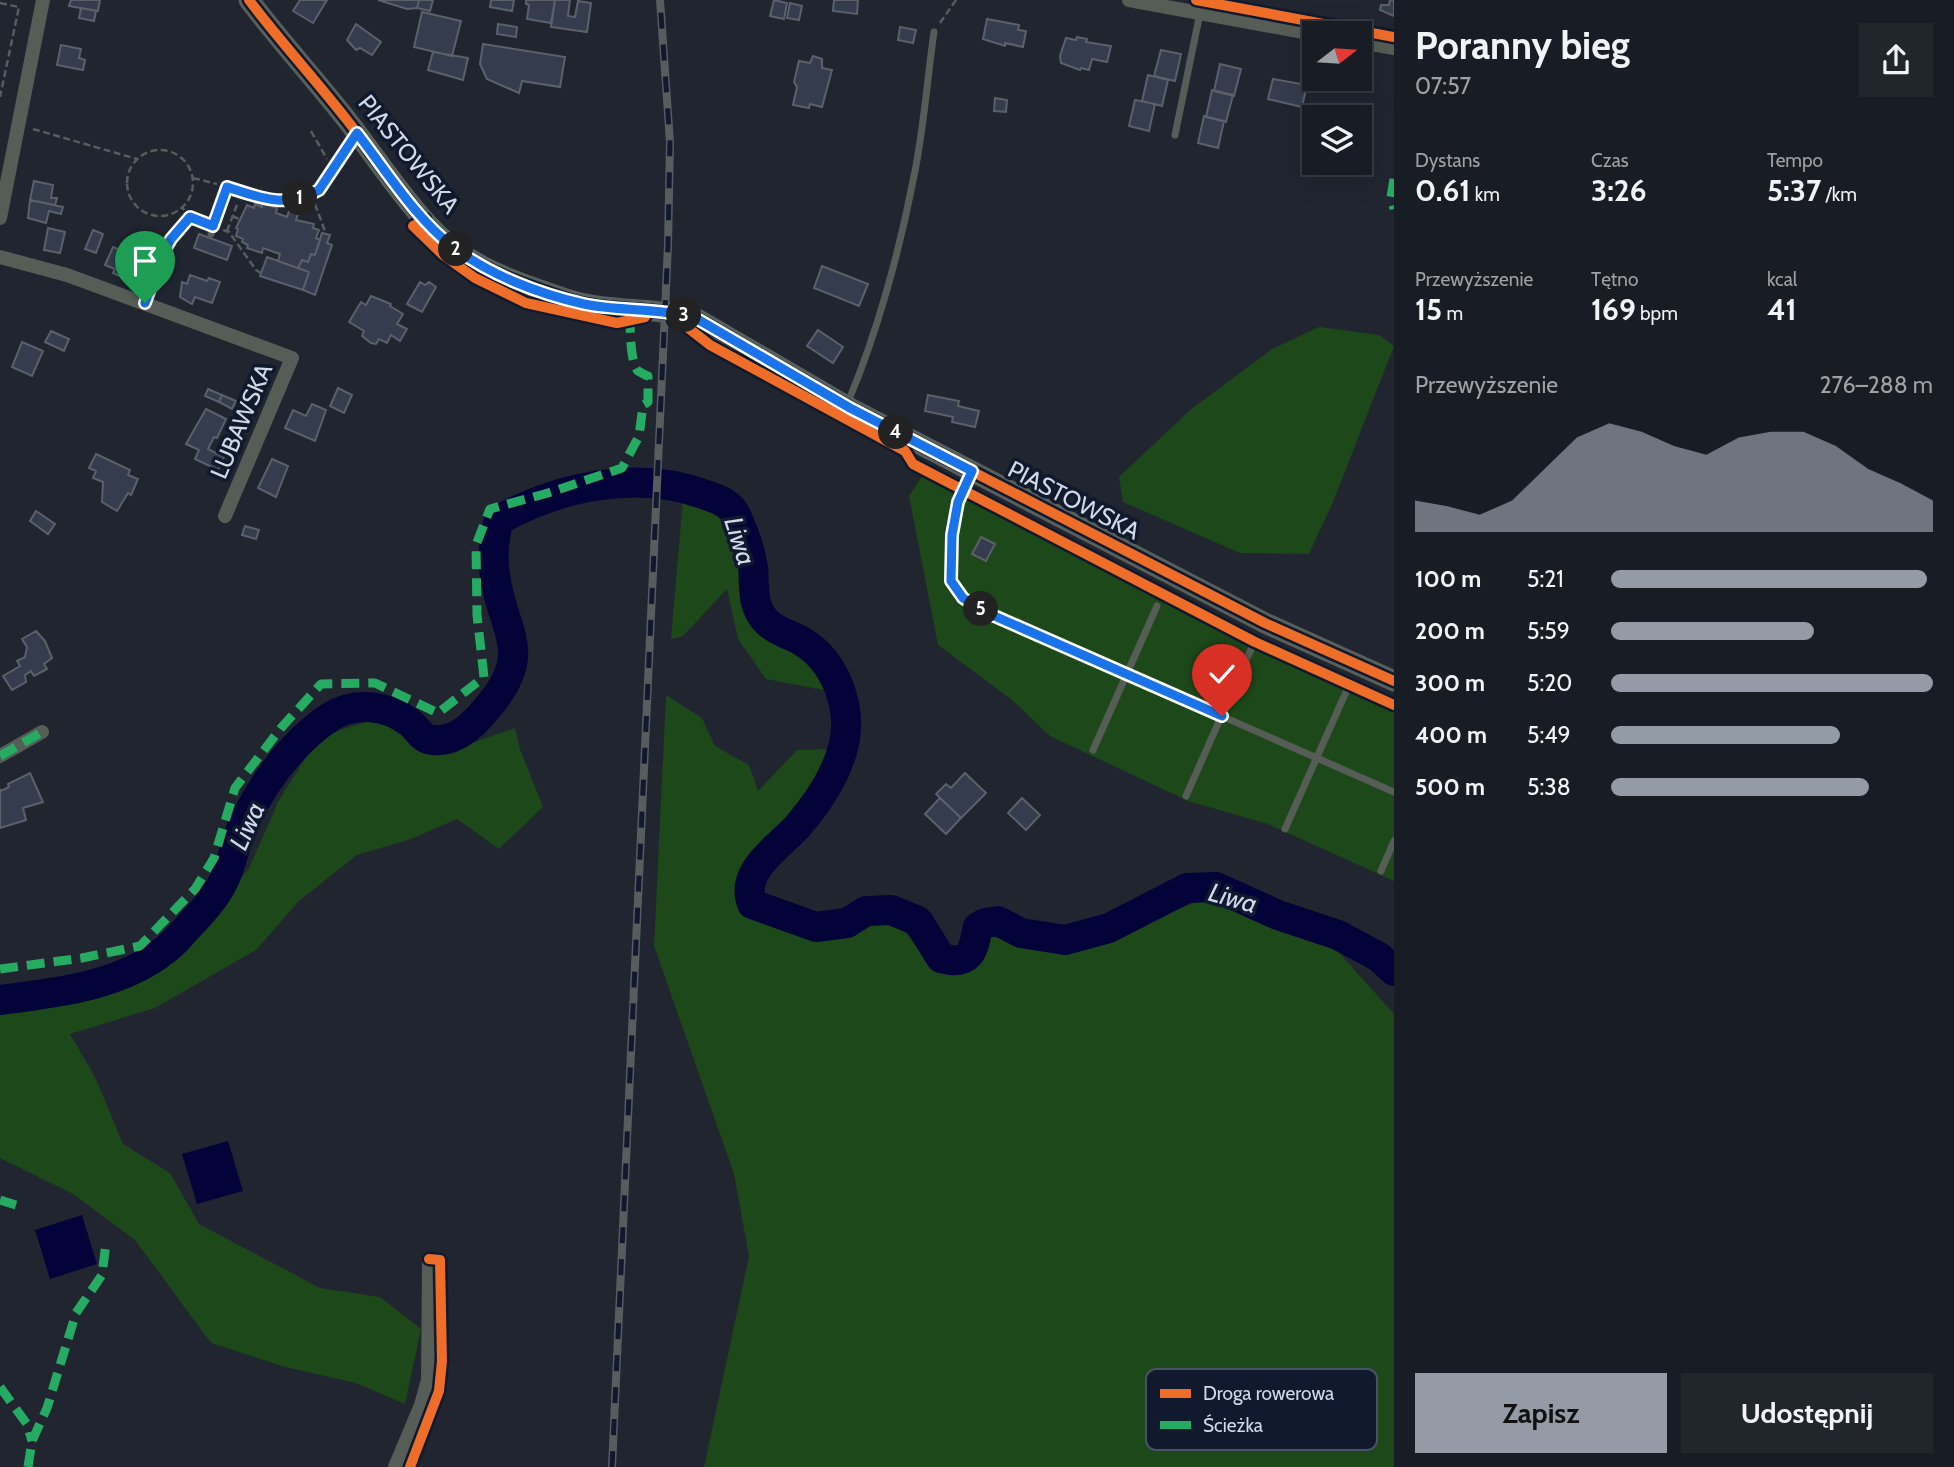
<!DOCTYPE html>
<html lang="pl">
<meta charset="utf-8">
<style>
:root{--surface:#181c24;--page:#21252c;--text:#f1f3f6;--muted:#9fa1a6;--line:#363a41;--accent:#949aa6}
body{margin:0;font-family:Cabin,sans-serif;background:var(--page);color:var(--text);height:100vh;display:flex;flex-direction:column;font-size:26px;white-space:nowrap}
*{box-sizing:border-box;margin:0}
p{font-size:23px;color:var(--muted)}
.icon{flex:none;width:38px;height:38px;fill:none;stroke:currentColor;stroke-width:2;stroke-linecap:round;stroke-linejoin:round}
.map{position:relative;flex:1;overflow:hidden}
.details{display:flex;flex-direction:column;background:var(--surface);width:560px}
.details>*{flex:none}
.needle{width:46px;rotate:73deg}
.buttons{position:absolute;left:1302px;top:21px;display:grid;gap:14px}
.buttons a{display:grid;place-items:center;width:70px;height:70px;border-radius:0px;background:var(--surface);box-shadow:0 7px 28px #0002,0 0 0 2px var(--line);font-size:35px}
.pin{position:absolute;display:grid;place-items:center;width:60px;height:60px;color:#fff;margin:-72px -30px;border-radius:50% 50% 50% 0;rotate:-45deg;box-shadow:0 0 7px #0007}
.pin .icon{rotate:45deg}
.km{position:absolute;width:35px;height:35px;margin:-18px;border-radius:50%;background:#222;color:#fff;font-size:19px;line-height:35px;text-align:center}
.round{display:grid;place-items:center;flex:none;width:74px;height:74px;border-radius:0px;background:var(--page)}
.head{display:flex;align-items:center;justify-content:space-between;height:119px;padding:0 21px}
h1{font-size:38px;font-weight:700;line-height:52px}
.stats{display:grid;grid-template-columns:repeat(3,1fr);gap:10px;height:119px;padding:7px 21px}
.stats div{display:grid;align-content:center}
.stats b{font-size:30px;font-weight:700}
.stats small{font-size:19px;font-weight:400}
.stats p{font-size:19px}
.chart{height:196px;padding:14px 21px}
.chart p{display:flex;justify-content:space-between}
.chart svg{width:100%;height:126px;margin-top:7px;fill:var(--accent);opacity:.7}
.cta{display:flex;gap:14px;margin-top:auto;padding:14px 21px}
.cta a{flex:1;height:80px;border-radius:0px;background:var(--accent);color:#111;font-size:28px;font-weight:700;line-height:80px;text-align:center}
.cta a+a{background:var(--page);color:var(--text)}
ul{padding:0 21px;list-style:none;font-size:23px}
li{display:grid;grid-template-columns:112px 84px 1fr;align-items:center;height:52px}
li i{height:18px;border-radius:9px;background:var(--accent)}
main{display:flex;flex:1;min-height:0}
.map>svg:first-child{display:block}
.green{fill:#1d481a}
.water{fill:#03033a}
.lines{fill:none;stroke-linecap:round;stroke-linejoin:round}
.river{stroke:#03033a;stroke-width:30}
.building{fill:#343c4d;stroke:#5b606a;stroke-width:2}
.path{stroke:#575d5e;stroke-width:2.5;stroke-dasharray:7 3.5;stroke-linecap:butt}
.lane{stroke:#565d57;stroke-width:7}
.street{stroke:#565d57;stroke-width:14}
.secondary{stroke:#57605a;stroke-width:21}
.rail-casing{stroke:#575c5f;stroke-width:8}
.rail{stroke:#10192d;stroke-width:5;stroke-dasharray:16;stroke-linecap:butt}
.quiet{stroke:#26ab63;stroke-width:9;stroke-dasharray:18 9;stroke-linecap:butt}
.cycleway-casing{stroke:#10192d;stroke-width:15}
.cycleway{stroke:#ee6e29;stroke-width:10}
.route-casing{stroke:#fff;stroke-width:14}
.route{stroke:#1a73e8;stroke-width:9}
.labels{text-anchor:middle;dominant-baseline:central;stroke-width:7;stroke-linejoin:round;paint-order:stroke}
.street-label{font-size:24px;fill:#d2d9e6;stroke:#10192d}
.water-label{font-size:26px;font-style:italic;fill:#d0daed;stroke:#10192d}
.key{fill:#10192d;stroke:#4a5364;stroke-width:2}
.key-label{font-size:19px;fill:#d2d9e6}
</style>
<main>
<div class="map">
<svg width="1394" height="1467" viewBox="0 0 1394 1467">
<rect width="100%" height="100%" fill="#202530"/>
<path class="green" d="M 1319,327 L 1379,335 L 1394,346 L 1333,502 L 1309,554 L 1240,553 L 1123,502 L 1119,477 L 1190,410 L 1272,349 Z
M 923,475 L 1250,646 L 1394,712 L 1394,881 L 1268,824 L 1188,801 L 1050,736 L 1012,700 L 938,645 L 909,496 Z
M 683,499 L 720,513 L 744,563 L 747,604 L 769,640 L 812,663 L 829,691 L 766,679 L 738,639 L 727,589 L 683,636 L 671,639 Z
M 666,695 L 702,718 L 715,746 L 749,765 L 758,791 L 797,750 L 833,749 L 796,814 L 754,850 L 741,897 L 749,916 L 816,935 L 897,922 L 936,970 L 975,966 L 985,935 L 1067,953 L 1204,899 L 1334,947 L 1394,1014 L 1394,1467 L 704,1467 L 749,1256 L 734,1174 L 654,946 Z
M 367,722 L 393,724 L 413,747 L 446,752 L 515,728 L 520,749 L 543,807 L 499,849 L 457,819 L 411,839 L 357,855 L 299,901 L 256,950 L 155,1008 L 70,1034 L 96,1079 L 123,1144 L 170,1173 L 199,1224 L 320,1288 L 380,1297 L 421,1329 L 405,1404 L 356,1383 L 285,1367 L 211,1343 L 135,1240 L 73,1194 L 0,1158 L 0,1014 L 49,1007 L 118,986 L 158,964 L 191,940 L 249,868 L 279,800 L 315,743 L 340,730 Z"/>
<path class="water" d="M 228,1141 L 243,1191 L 197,1204 L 182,1154 Z
M 82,1215 L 97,1264 L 50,1279 L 35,1230 Z"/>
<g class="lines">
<path class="river" d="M 0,1000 C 55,993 121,986 165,950 C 175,943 183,932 191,924 C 203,911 215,898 223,882 C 233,863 235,841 244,822 C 264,782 293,742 330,717 C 354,701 386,705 409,722 C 416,727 421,737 428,739 C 457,747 481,717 496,697 C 529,652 506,632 497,587 C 492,564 492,543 499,520 C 559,486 638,470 703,494 C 717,499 730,502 737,517 C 744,532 750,550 753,567 C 755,587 751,606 767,622 C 777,632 792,635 803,642 C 836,662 852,708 844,744 C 837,774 817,804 797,827 C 779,847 739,871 752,904 L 816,927 L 847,923 L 866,911 L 891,910 L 918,921 L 941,958 C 970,966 973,952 978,927 L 985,923 L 998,921 L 1021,933 L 1065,940 L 1109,928 L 1187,888 L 1216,887 L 1278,915 L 1338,935 L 1379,957 L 1394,971"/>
</g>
<path class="building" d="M 71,0 L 100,0 L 98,11 L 69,6 Z
M 300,0 L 327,0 L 313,23 L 293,11 Z
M 378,0 L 419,0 L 417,8 L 407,9 Z
M 419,0 L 433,0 L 430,11 L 417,8 Z
M 491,0 L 514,0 L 512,11 L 490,7 Z
M 526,0 L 555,0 L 551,23 L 527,19 L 529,5 L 526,4 Z
M 555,0 L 570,0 L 568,16 L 575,17 L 578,1 L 591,3 L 587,32 L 551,27 Z
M 774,0 L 787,3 L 784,19 L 770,16 Z
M 834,0 L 858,0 L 857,14 L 833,11 Z
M 1390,0 L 1394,0 L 1394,16 L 1380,10 L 1381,5 L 1389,5 Z
M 790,3 L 802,6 L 799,20 L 787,18 Z
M 81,8 L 96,11 L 94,21 L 79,18 Z
M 422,12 L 461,21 L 452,56 L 414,47 Z
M 987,19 L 1019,25 L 1018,30 L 1026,31 L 1023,47 L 1005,43 L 1005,46 L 983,39 Z
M 356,24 L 381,42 L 372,55 L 360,48 L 356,50 L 347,40 Z
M 498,24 L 517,27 L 516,37 L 497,34 Z
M 900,27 L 916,30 L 913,43 L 898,40 Z
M 1077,37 L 1087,39 L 1086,42 L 1111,46 L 1107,62 L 1092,59 L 1089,70 L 1081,68 L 1080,70 L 1061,63 L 1060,56 L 1066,38 L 1076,40 Z
M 483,44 L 565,57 L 560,87 L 522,81 L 519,93 L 487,79 L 480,64 Z
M 61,45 L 81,49 L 79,58 L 85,60 L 83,70 L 57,65 Z
M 1161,50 L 1181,54 L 1175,81 L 1154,76 Z
M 433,52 L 468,58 L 463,80 L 428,70 Z
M 813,56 L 822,59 L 822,68 L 832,70 L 822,107 L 810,104 L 809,108 L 793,105 L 797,87 L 794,82 L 799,61 L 810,63 Z
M 1220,64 L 1241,69 L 1234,96 L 1214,91 Z
M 1148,75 L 1168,80 L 1162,106 L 1142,101 Z
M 1273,79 L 1307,85 L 1302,107 L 1268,99 Z
M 1212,90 L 1233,95 L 1226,122 L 1206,117 Z
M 995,98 L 1007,100 L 1006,112 L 994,111 Z
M 1135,100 L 1155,104 L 1149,131 L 1129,126 Z
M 1204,116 L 1224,121 L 1218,148 L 1198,143 Z
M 34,181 L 53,185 L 51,198 L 57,198 L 55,205 L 30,200 Z
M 30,200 L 63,207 L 61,214 L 49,211 L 46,223 L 28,218 Z
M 263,203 L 277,208 L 276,213 L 287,217 L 291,205 L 300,208 L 296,220 L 314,224 L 313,228 L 319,230 L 316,238 L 320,240 L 315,255 L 311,254 L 308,262 L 302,260 L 298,268 L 278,261 L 280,254 L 263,248 L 262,253 L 247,248 L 248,245 L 242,242 L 243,239 L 236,236 L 238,229 L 236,228 L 247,205 L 254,208 L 255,204 L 262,207 Z
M 48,228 L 65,232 L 60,253 L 44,250 Z
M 93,230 L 103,234 L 96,253 L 85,249 Z
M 322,233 L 330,235 L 327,243 L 332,245 L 315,295 L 303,290 L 309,272 L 298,268 L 302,260 L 308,262 L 311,254 L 315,255 Z
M 199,234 L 232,246 L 227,260 L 194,248 Z
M 113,247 L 139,258 L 131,276 L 121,272 L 119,276 L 113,273 L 115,269 L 105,265 Z
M 267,257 L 309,272 L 303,290 L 260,276 Z
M 822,266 L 868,284 L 859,306 L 814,288 Z
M 190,275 L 207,281 L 209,278 L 220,282 L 212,303 L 195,297 L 192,304 L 180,297 L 182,282 L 187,284 Z
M 420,282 L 425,285 L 429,282 L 436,287 L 422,312 L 407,304 Z
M 371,296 L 391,304 L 390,306 L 403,314 L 397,324 L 407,329 L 400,341 L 391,335 L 387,343 L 379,339 L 376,344 L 371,343 L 362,336 L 364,331 L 349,322 L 361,302 L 366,305 Z
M 818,330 L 843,347 L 833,363 L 807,346 Z
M 51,331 L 69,339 L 64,351 L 45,342 Z
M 22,342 L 43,351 L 32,376 L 12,367 Z
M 338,388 L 352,395 L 344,413 L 330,406 Z
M 208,389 L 222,395 L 219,402 L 205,396 Z
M 222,395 L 236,401 L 232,409 L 219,402 Z
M 928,395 L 959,401 L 958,406 L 979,411 L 975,427 L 952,422 L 953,417 L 925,411 Z
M 312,404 L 326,410 L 315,441 L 285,428 L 293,410 L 306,416 Z
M 206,409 L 226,419 L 217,438 L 214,437 L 208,449 L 224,457 L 218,470 L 195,459 L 199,450 L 186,444 Z
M 96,454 L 130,470 L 128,475 L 138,479 L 131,495 L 128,493 L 117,511 L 102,502 L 103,482 L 93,478 L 96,471 L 89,468 Z
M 272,459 L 288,466 L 276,497 L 258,488 Z
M 36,511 L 55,524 L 48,534 L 30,521 Z
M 245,526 L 259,530 L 256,539 L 242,535 Z
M 981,537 L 995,544 L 986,561 L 972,554 Z
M 36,631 L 45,641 L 52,658 L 44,664 L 47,669 L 34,676 L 31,671 L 25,675 L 26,682 L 12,690 L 3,676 L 20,666 L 17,661 L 25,657 L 27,647 L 22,639 Z
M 30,773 L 43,802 L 23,808 L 26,820 L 0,828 L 0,789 L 1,791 L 9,787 L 8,784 Z
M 965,773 L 986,793 L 961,818 L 936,794 L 946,784 L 951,788 Z
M 940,798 L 961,818 L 946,834 L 925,814 Z
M 1022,798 L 1040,815 L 1026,830 L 1008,813 Z"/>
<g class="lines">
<path class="path" d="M 0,3 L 19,7 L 0,97
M 940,23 L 956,0
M 33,129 L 137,159
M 311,131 L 327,159
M127 183a33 33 0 1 1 66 0a33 33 0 1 1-66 0Z
M 193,178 L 217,184
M 315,204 L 326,234
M 232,216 L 239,219
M 191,217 L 204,223
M 223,230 L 229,232 L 256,270 L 261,273
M 227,231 L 238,202
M 149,291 L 163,253 L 190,217 L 182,207"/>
<path class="lane" d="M 1175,135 L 1200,13
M 211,234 L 227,187 C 255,196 291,212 317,191 C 331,181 345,151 355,136
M 848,402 C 877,334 900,249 914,176 C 924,128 927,80 934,32
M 971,474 L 958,502 L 952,535 L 951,581 L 963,598 L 983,611 L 1394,792
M 1093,750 L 1157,606
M 1186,796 L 1252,647
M 1285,829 L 1346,692
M 1381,871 L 1394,841"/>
<path class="street" d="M 1129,0 L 1314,34
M 1360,42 L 1394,48
M 0,218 L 43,0
M 0,257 L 67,275 L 292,358 L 225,516
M 0,756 L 42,732
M 395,1467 L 421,1405 L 428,1380 L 429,1259"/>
<path class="secondary" d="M 249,0 C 280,41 315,79 347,120 C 376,157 416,219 452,247 C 485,272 524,285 563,298 C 608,314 656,305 699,320 L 850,408 L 1265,623 L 1394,681"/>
<defs>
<path id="rail" d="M 612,1467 L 668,245 L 670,142 L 660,0"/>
</defs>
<use href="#rail" class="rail-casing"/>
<use href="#rail" class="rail"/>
<path class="quiet" d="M 1394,179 L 1391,197 L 1394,209
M 0,756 L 42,732
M 0,969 L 82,958 L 140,946 L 195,889 L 214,858 L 235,788 L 281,728 L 321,684 L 375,683 L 438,713 L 484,677 L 477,615 L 476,545 L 490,509 L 548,493 L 622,468 L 639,436 L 643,405 L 648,402 L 648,376 C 647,376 638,371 638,371 C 630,363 630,326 630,315
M 0,1200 L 16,1205
M 0,1387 L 27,1424 L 32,1441
M 28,1467 L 32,1441 L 47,1408 L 76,1313 L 102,1275 L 106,1243"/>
<defs>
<path id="cycleway" d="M 249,0 C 280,41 315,79 347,120 C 376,157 416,219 452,247 C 485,272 524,285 563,298 C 608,314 656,305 699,320 L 850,408 L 1265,623 L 1394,681
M 1196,0 L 1394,37
M 425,219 L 413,226 L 443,255 L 475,278 L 526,303 L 617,323 L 645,317
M 673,320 L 678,320 L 710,345 L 905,451 L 913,464 L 1255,642 L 1394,705
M 410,1467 L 439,1391 L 442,1361 L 440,1260 L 429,1259"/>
</defs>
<use href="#cycleway" class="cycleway-casing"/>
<use href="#cycleway" class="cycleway"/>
</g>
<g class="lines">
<defs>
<path id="route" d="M 145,303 L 163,253 L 171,239 L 190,217 L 213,226 L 227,187 C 261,198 286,209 319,190 L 357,133 C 385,169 416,219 453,247 C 490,275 539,294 584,304 C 622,312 662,307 699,320 L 850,408 L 972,471 L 958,502 L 952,535 L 951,581 L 963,598 L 983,611 L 1222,716"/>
</defs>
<use href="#route" class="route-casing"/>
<use href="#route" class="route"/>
</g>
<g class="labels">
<g class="street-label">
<text transform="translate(409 154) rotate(51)">PIASTOWSKA</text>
<text transform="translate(241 421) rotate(-67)">LUBAWSKA</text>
<text transform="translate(1074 500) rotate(27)">PIASTOWSKA</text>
</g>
<g class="water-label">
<text transform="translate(740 541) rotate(72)">Liwa</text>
<text transform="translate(247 826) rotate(-66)">Liwa</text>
<text transform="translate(1233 898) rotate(16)">Liwa</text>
</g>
</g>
<rect x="1146" y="1369" width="231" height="81" rx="10" class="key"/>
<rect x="1160" y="1389" width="31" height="9" fill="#ee6e29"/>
<rect x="1160" y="1421" width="31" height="8" fill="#26ab63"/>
<g class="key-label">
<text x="1203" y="1400">Droga rowerowa</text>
<text x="1203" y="1432">Ścieżka</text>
</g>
</svg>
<div class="buttons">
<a><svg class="needle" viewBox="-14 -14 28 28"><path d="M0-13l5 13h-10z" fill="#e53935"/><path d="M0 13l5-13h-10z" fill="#9fa1a6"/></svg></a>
<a><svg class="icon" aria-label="layers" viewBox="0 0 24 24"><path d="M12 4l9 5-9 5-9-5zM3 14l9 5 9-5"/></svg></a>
</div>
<div class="pin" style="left:145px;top:303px;background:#1e9e55"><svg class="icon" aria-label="arrive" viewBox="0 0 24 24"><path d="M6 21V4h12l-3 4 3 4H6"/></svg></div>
<div class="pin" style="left:1222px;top:716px;background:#d93025"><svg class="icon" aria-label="check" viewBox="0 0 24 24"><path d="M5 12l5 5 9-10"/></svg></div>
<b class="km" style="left:300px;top:198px">1</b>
<b class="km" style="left:456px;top:249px">2</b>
<b class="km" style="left:684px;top:315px">3</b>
<b class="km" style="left:896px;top:432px">4</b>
<b class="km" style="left:981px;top:609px">5</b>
</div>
<section class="details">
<div class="head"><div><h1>Poranny bieg</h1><p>07:57</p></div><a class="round"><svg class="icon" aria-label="share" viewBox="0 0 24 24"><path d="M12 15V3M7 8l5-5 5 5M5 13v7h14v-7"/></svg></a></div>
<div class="stats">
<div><p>Dystans</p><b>0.61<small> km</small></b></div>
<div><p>Czas</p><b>3:26</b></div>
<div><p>Tempo</p><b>5:37<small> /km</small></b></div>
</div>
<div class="stats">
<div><p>Przewyższenie</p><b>15<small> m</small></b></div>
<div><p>Tętno</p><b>169<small> bpm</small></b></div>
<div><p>kcal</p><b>41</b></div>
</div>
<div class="chart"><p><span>Przewyższenie</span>276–288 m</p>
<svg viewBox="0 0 160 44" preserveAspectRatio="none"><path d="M0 44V33L10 35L20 38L30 33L40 22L50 11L60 6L70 9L80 14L90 17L100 11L110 9L120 9L130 14L140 22L150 27L160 33V44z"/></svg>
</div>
<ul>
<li><b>100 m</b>5:21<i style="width:98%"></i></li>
<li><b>200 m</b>5:59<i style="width:63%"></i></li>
<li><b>300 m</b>5:20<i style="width:100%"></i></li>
<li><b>400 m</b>5:49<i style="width:71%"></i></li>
<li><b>500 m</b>5:38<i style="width:80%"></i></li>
</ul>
<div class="cta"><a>Zapisz</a><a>Udostępnij</a></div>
</section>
</main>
